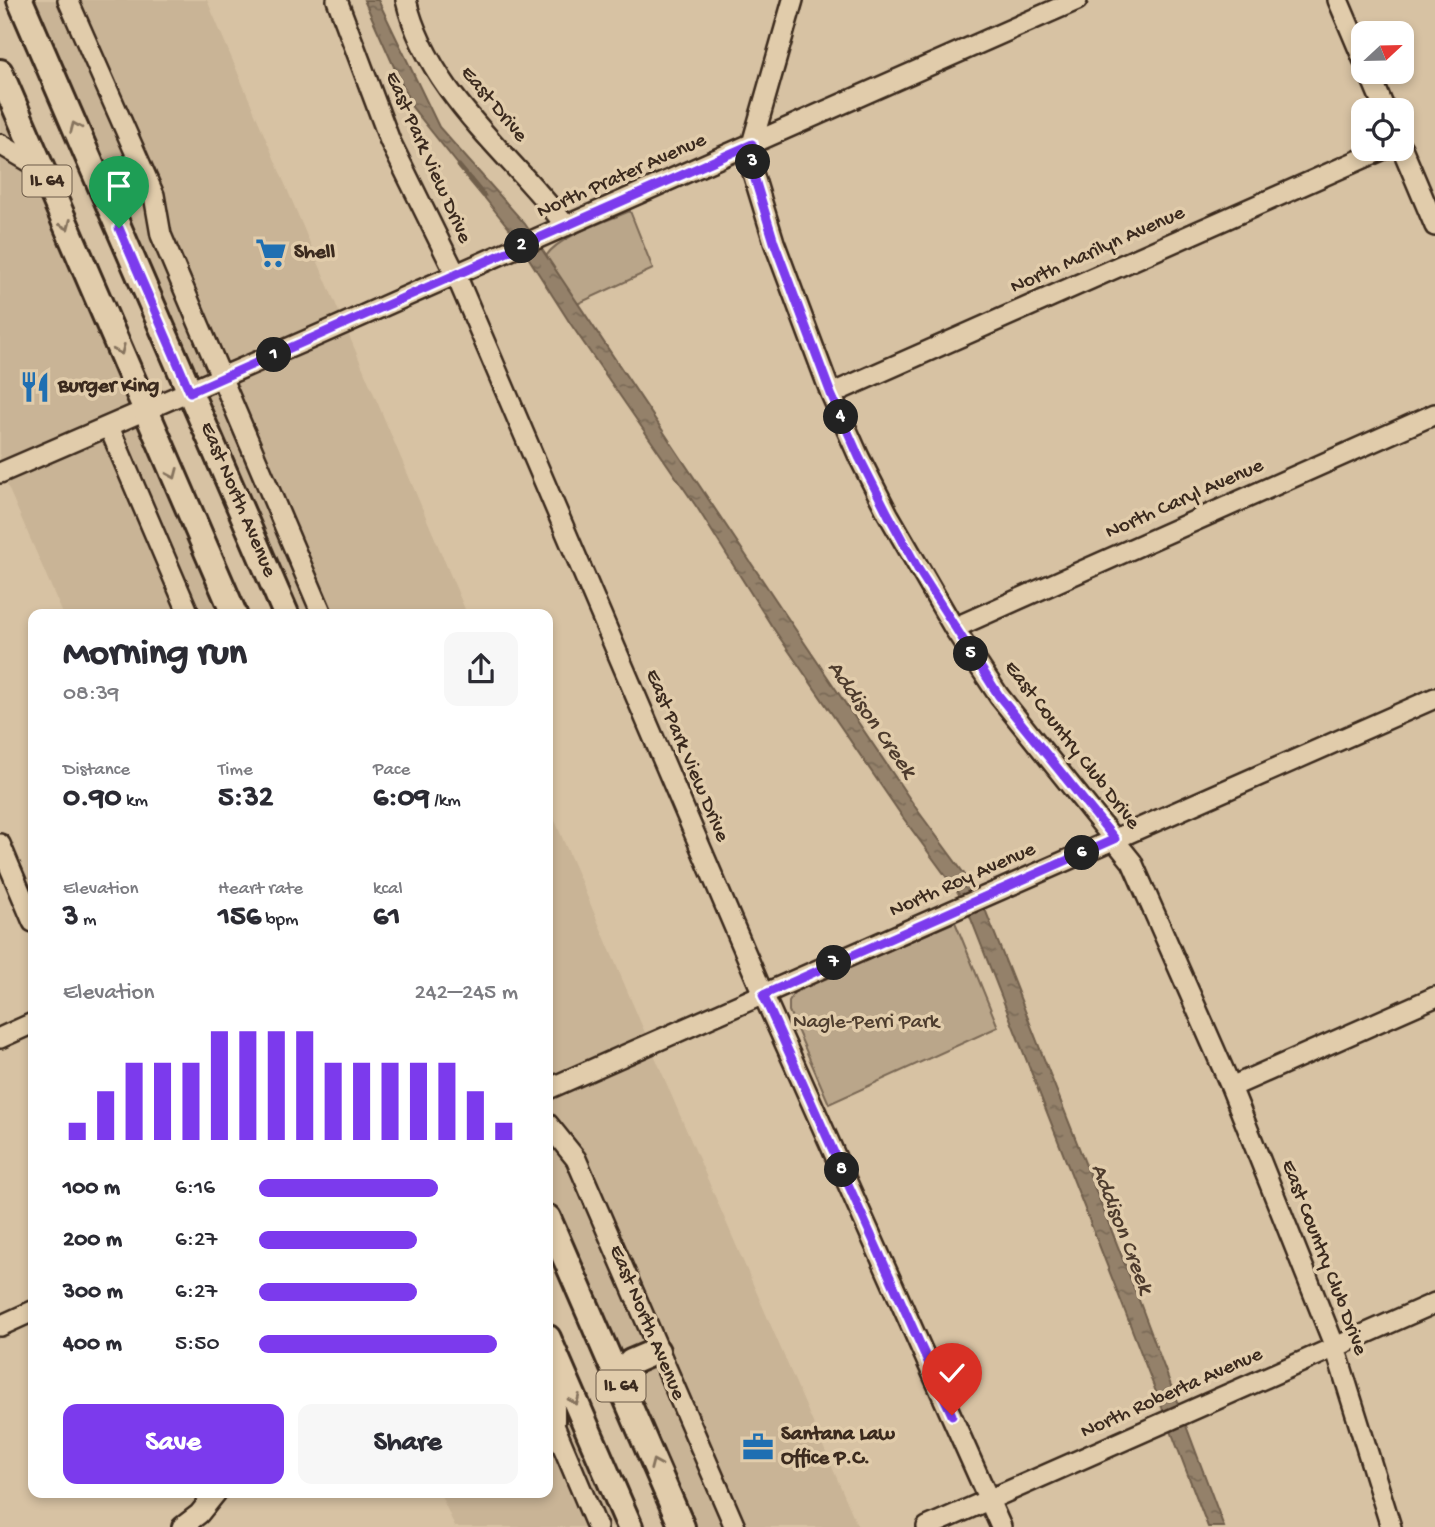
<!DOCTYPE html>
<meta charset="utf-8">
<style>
:root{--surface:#fff;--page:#f7f7f7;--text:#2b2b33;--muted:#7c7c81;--accent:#7c3aed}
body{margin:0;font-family:"Gochi Hand",sans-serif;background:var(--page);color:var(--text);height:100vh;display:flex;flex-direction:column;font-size:26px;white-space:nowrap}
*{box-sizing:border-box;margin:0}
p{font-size:23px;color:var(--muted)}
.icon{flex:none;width:38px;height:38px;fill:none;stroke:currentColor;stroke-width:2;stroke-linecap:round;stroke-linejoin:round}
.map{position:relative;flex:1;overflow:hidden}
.sheet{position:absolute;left:28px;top:609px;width:525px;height:889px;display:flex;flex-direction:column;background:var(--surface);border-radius:14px;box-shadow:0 4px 10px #0003}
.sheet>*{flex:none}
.needle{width:46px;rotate:68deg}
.controls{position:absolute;left:1351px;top:21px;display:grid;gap:14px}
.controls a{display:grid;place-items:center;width:63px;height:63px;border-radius:14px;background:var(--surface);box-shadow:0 4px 10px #0003;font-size:35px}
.pin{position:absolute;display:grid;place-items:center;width:60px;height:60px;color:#fff;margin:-72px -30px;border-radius:50% 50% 50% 0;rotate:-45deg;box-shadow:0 0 7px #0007}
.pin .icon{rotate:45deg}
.km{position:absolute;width:35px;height:35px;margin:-18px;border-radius:50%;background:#222;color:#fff;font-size:19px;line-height:35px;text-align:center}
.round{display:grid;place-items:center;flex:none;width:74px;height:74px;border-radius:14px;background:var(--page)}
.head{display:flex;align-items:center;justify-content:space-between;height:119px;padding:0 35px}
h1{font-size:38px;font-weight:700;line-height:52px}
.metrics{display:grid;grid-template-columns:repeat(3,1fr);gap:10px;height:119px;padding:7px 35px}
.metrics div{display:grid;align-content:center}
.metrics b{font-size:30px;font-weight:700}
.metrics small{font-size:19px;font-weight:400}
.metrics p{font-size:19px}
.chart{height:196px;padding:14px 35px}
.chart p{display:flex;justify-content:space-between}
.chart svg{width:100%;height:126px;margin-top:7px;stroke:var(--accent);stroke-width:6}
.cta{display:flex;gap:14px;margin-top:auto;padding:14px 35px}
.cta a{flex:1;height:80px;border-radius:14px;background:var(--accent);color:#fff;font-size:28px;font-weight:700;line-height:80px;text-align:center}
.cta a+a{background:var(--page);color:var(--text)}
ul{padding:0 35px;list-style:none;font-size:23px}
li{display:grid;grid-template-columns:112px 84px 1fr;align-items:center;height:52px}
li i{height:18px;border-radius:9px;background:var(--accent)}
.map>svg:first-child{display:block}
.built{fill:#c9b496}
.green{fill:#baa68a;stroke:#7a6854;stroke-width:2}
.water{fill:url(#water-ripples);stroke:#705e4c;stroke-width:2}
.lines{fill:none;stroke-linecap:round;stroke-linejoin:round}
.stream{stroke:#705e4c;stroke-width:5}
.minor-casing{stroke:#3b2a1e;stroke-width:24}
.major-casing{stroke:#3b2a1e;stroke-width:30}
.minor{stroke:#e1ccab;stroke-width:19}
.major{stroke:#e1ccab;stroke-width:24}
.oneway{stroke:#86735d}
.route-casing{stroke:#fff;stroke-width:14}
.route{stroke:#7c3aed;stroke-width:9}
.labels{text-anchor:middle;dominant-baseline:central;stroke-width:7;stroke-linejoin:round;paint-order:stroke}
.shield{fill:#e1ccab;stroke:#6d5b48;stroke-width:2}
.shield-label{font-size:19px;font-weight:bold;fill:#3b2a1e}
.street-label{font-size:21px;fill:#3b2a1e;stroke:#e1ccab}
.poi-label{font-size:21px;font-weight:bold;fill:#3b2a1e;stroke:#e1ccab;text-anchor:start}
.park-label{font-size:21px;fill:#4e3d2e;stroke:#e1ccab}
.water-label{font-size:23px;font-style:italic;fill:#4d3b2d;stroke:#e1ccab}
</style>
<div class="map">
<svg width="1435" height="1527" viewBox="0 0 1435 1527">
<defs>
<pattern id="water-ripples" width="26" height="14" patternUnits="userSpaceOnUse" patternTransform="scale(1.75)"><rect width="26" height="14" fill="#94816a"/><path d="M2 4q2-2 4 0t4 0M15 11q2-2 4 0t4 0" fill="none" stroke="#7a6a57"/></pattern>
</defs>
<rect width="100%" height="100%" fill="#d7c2a3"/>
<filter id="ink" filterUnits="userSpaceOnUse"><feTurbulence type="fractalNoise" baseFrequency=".0143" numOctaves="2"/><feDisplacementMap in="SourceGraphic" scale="14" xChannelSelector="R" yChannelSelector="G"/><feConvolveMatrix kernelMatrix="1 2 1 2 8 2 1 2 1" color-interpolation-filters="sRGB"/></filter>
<g filter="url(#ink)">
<path class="built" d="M 20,0 L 207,0 L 467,614 L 286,614 Z
M 0,72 L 234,614 L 63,614 L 0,469 Z
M 548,804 L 679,1113 L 858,1527 L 682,1527 L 548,1217 Z
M 548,1338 L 630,1527 L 455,1527 L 440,1493 L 548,1493 Z"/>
<path class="green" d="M 630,211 L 653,269 L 575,305 L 546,256 C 560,235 608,221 630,211 Z
M 955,922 L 998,1027 L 829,1104 L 789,1011 L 789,1001 L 795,991 Z"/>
<path class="water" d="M 364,0 L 378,0 L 439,127 L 525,224 L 783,611 L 918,811 L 979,894 L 1137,1295 L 1224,1527 L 1208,1527 L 1121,1301 L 964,901 L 904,819 L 771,625 L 698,509 L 570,323 L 512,232 L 412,107 Z"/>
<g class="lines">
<path class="stream" d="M 459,166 L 484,196"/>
<defs>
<path id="minor" d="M 68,0 L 154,195 L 161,235 L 322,614
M 337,0 L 390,141 L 456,275 L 763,994 L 1001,1527
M 406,0 C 428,93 511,154 566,226
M 793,0 L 752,144 L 753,173 L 774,242 L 831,394 L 859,457 L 888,514 L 954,628 L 999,696 L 1132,862 L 1231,1087 L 1335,1347 L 1391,1527
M 1338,0 L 1363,59
M 1369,72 L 1385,110
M 0,144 L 42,169
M 1402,148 L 1435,226
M 831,394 L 1384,149
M 109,427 L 189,614
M 0,473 L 305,341 L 1077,0
M 954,628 L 1435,414
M 0,844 L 33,922
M 0,1038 L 33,1023
M 1231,1087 L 1435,997
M 548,1089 L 1435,698
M 548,1124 L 576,1159 L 735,1527
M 0,1326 L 33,1311
M 548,1411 L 597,1527
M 182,1527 L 199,1514 L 216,1493
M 927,1527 L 1435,1303"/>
<path id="major" d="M 20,0 L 286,614
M 0,72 L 234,614
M 548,1218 L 682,1527
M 548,1338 L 630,1527
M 548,1371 L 552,1393 L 552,1421
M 618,1378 L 631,1362 L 657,1351"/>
</defs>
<use href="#minor" class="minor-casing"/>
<use href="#major" class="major-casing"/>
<use href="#minor" class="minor"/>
<use href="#major" class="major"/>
</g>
<defs><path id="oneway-chevron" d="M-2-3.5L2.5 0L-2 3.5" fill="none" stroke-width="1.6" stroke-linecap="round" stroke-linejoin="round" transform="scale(1.75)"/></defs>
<g class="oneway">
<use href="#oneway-chevron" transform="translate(75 127) rotate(-113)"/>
<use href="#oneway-chevron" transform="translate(66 225) rotate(67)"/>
<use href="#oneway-chevron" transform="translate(120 350) rotate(67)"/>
<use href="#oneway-chevron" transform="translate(173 474) rotate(67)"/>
<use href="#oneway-chevron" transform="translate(575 1400) rotate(67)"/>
<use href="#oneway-chevron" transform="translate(655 1464) rotate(-113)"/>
</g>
</g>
<g class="lines" filter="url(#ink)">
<defs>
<path id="route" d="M 119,228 L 190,392 L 752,144 L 753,173 L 774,242 L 831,394 L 859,457 L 888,514 L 918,569 L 999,696 L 1115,839 L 763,995 L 952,1415"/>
</defs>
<use href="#route" class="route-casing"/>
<use href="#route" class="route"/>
</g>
<defs>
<symbol id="supermarket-bare" viewBox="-9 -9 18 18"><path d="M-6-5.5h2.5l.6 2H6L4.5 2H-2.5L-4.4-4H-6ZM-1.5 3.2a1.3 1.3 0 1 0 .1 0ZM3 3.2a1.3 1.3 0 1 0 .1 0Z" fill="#1f6fb2" stroke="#e1ccab" stroke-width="2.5" paint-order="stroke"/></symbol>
<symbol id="restaurant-bare" viewBox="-9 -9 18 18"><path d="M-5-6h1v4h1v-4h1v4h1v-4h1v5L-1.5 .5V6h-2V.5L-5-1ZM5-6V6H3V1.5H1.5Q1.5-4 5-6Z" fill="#1f6fb2" stroke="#e1ccab" stroke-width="2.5" paint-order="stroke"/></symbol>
<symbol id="office-bare" viewBox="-9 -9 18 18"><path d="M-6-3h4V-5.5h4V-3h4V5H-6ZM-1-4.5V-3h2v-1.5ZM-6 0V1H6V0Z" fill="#1f6fb2" stroke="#e1ccab" stroke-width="2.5" paint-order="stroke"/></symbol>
</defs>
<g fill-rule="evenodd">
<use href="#supermarket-bare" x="249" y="231" width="44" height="44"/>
<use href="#restaurant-bare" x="13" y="365" width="44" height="44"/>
<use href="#office-bare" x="736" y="1425" width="44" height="44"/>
</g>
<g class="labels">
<g class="shield">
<rect x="22.5" y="165.5" width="49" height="31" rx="5"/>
<rect x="596.5" y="1370.5" width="49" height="31" rx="5"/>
</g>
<g class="shield-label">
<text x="47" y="181">IL 64</text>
<text x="621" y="1386">IL 64</text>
</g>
<g class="street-label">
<text transform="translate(493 105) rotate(50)">East Drive</text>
<text transform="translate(427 158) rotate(66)">East Park View Drive</text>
<text transform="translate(622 177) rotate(-24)">North Prater Avenue</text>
<text transform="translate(1098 251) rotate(-24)">North Marilyn Avenue</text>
<text transform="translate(237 500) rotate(67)">East North Avenue</text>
<text transform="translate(1185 500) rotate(-24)">North Caryl Avenue</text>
<text transform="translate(1071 746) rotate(52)">East Country Club Drive</text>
<text transform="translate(686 756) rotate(67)">East Park View Drive</text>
<text transform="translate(963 881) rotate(-24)">North Roy Avenue</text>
<text transform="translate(1323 1258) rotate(69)">East Country Club Drive</text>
<text transform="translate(646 1323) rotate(67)">East North Avenue</text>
<text transform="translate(1172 1394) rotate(-24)">North Roberta Avenue</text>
</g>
<g class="poi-label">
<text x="294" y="253">Shell</text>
<text x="58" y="387">Burger King</text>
<text x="781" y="1435">Santana Law<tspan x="781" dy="24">Office P.C.</tspan></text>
</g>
<g class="park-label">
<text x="866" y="1023">Nagle-Perri Park</text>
</g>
<g class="water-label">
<text transform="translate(871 720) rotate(55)">Addison Creek</text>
<text transform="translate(1121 1229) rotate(69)">Addison Creek</text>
</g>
</g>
</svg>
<div class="controls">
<a><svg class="needle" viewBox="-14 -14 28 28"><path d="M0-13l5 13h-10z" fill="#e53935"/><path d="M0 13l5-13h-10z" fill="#7c7c81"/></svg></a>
<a><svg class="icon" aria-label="locate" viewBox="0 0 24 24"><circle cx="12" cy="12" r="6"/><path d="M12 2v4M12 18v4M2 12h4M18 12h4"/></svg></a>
</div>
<div class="pin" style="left:119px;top:228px;background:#1e9e55"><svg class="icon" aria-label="arrive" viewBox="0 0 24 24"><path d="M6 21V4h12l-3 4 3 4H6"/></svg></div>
<div class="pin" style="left:952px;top:1415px;background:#d93025"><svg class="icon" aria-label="check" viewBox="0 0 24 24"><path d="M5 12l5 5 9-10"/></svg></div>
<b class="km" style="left:274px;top:355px">1</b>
<b class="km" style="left:522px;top:246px">2</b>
<b class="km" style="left:753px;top:162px">3</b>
<b class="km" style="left:841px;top:417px">4</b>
<b class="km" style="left:971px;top:654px">5</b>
<b class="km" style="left:1082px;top:853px">6</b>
<b class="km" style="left:834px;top:963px">7</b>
<b class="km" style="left:842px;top:1170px">8</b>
<section class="sheet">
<div class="head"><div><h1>Morning run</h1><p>08:39</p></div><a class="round"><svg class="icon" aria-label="share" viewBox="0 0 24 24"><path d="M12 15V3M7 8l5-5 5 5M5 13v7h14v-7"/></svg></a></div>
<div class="metrics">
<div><p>Distance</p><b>0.90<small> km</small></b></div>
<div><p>Time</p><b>5:32</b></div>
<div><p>Pace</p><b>6:09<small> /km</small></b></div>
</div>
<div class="metrics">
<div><p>Elevation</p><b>3<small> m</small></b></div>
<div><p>Heart rate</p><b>156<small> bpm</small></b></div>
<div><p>kcal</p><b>61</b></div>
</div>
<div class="chart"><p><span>Elevation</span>242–245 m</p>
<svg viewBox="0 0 160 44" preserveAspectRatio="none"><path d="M5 44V38M15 44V27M25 44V17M35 44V17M45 44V17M55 44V6M65 44V6M75 44V6M85 44V6M95 44V17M105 44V17M115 44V17M125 44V17M135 44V17M145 44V27M155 44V38"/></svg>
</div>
<ul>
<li><b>100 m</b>6:16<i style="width:69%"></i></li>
<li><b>200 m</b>6:27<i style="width:61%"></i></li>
<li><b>300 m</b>6:27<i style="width:61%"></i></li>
<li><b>400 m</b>5:50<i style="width:92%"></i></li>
</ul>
<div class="cta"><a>Save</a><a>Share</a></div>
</section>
</div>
